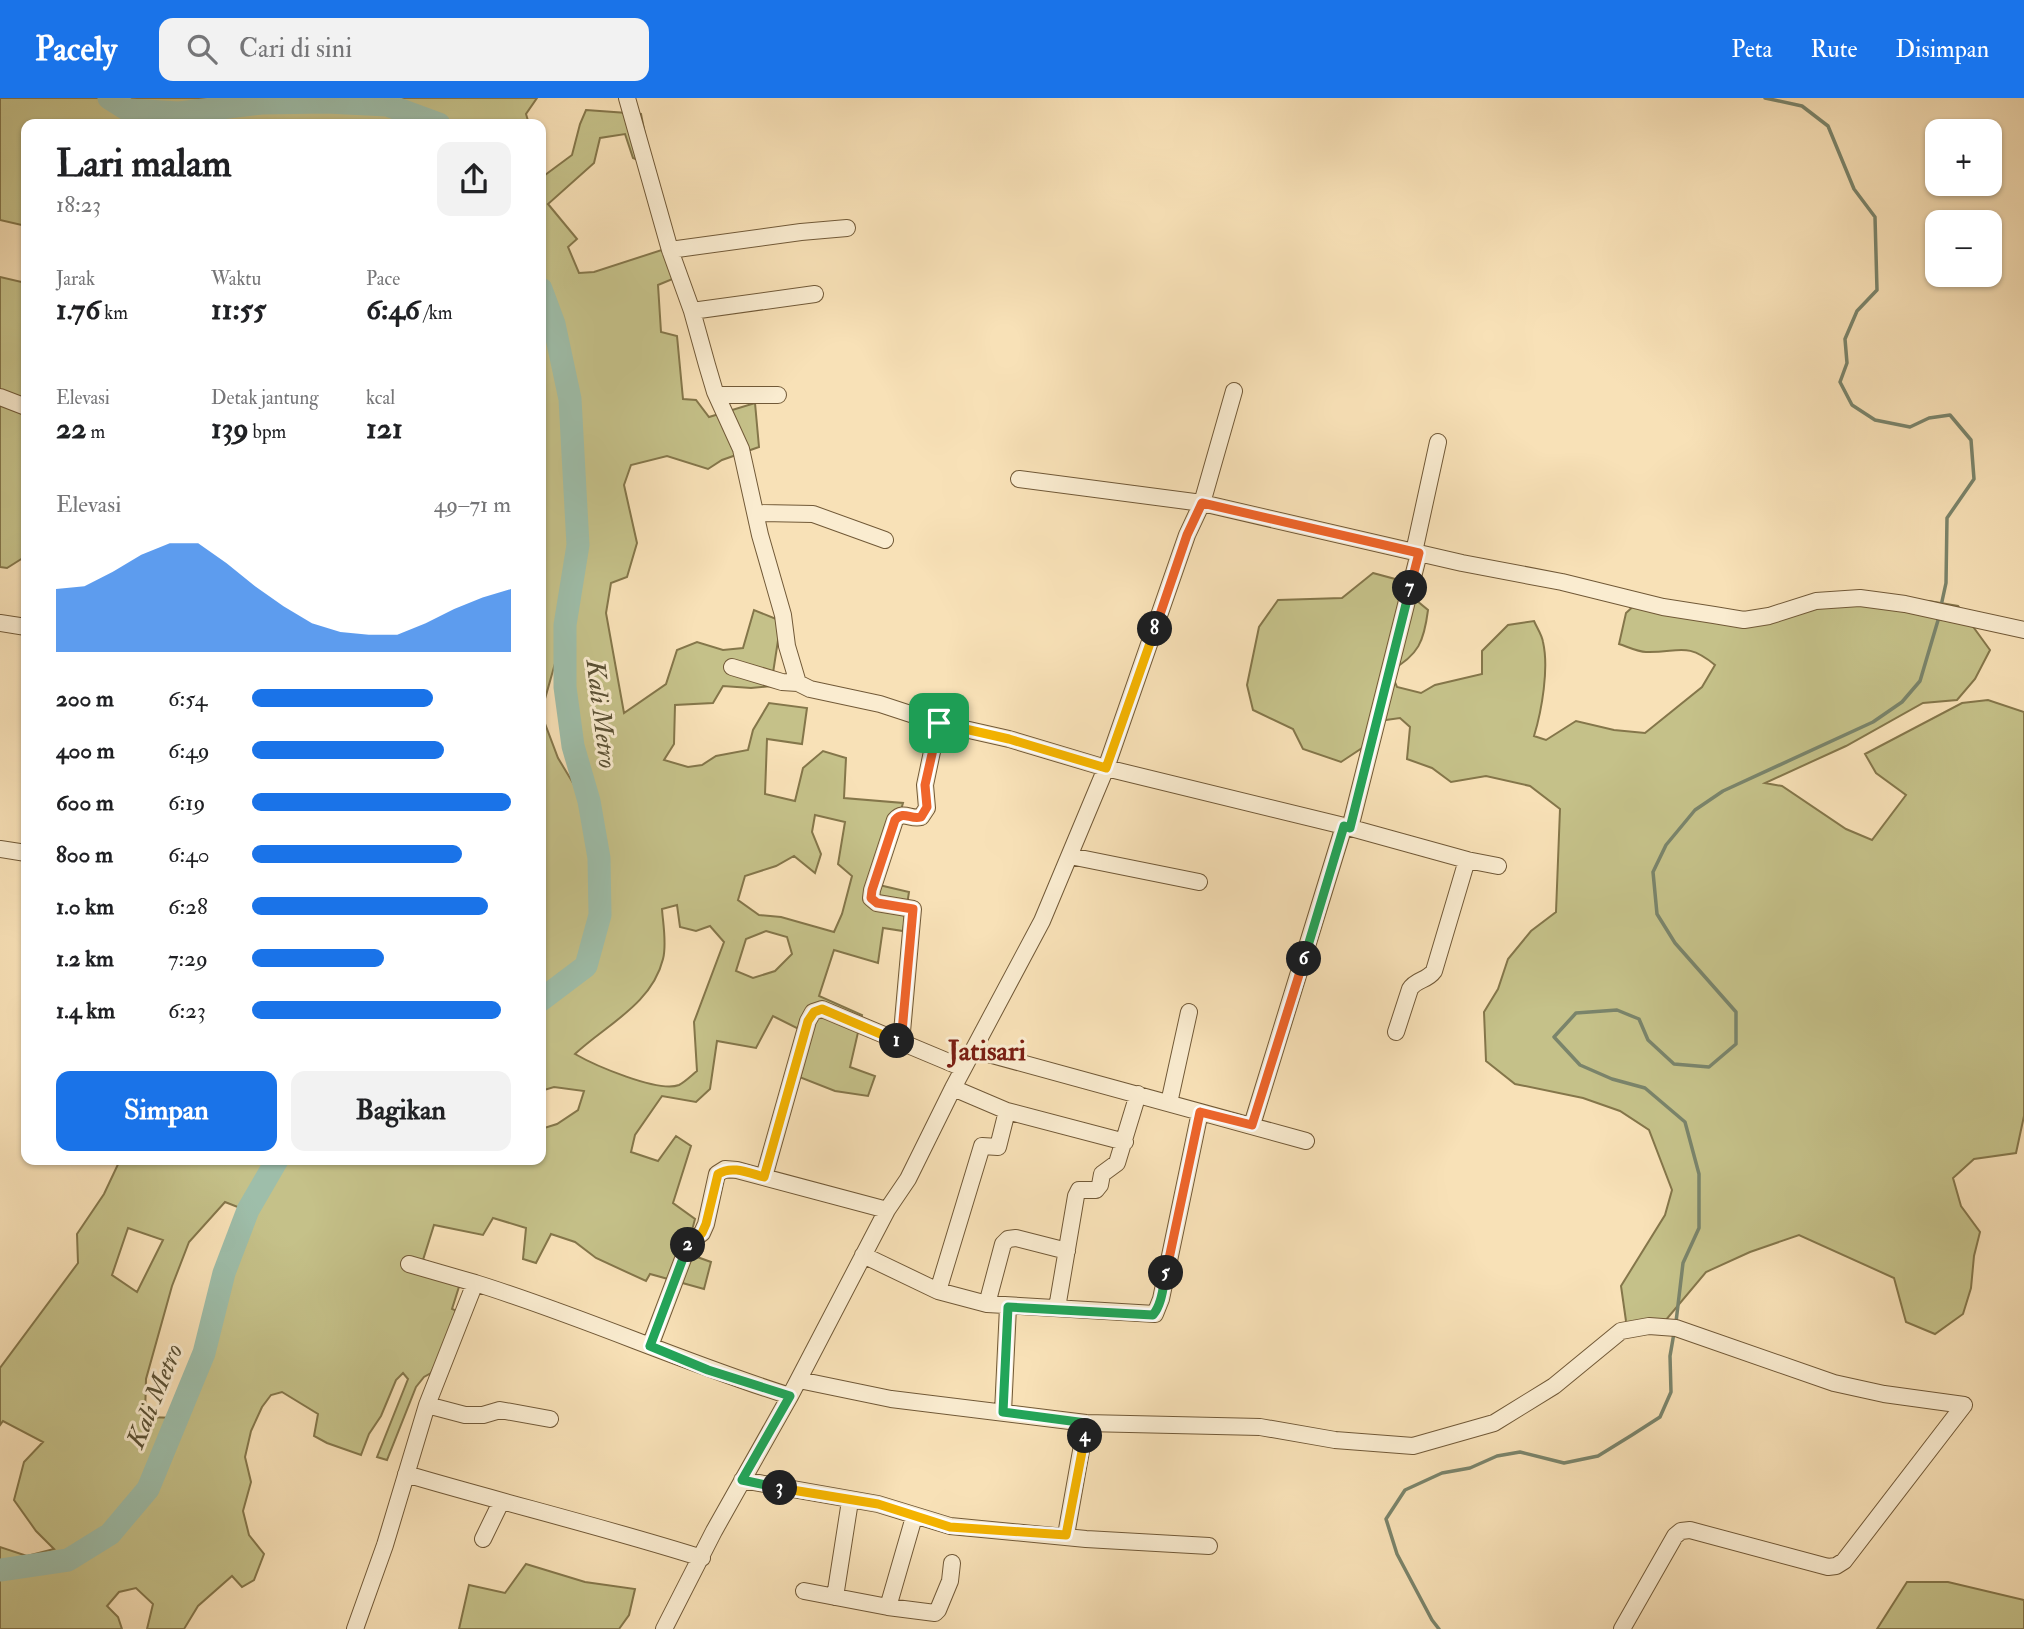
<!DOCTYPE html>
<html lang="id">
<meta charset="utf-8">
<style>
:root{--surface:#fff;--page:#f2f2f2;--text:#202124;--muted:#757577;--accent:#1a73e8}
body{margin:0;font-family:"IM FELL Double Pica",serif;background:var(--page);color:var(--text);height:100vh;display:flex;flex-direction:column;font-size:26px;white-space:nowrap}
*{box-sizing:border-box;margin:0}
p{font-size:23px;color:var(--muted)}
.icon{flex:none;width:38px;height:38px;fill:none;stroke:currentColor;stroke-width:2;stroke-linecap:round;stroke-linejoin:round}
.map{position:relative;flex:1;overflow:hidden}
.side{position:absolute;left:21px;top:21px;width:525px;height:1046px;display:flex;flex-direction:column;background:var(--surface);border-radius:14px;box-shadow:0 2px 5px #0004}
.side>*{flex:none}
.buttons{position:absolute;left:1925px;top:21px;display:grid;gap:14px}
.buttons a{display:grid;place-items:center;width:77px;height:77px;border-radius:14px;background:var(--surface);box-shadow:0 2px 5px #0004;font-size:35px}
.pin{position:absolute;display:grid;place-items:center;width:60px;height:60px;color:#fff;margin:-30px;border-radius:14px;box-shadow:0 4px 10px #0006}
.km{position:absolute;width:35px;height:35px;margin:-18px;border-radius:50%;background:#222;color:#fff;font-size:19px;line-height:35px;text-align:center}
.round{display:grid;place-items:center;flex:none;width:74px;height:74px;border-radius:14px;background:var(--page)}
.head{display:flex;align-items:center;justify-content:space-between;height:119px;padding:0 35px}
h1{font-size:38px;font-weight:800;line-height:52px}
.metrics{display:grid;grid-template-columns:repeat(3,1fr);gap:10px;height:119px;padding:7px 35px}
.metrics div{display:grid;align-content:center}
.metrics b{font-size:30px;font-weight:800}
.metrics small{font-size:19px;font-weight:400}
.metrics p{font-size:19px}
.chart{height:196px;padding:14px 35px}
.chart p{display:flex;justify-content:space-between}
.chart svg{width:100%;height:126px;margin-top:7px;fill:var(--accent);opacity:.7}
.action{display:flex;gap:14px;margin-top:auto;padding:14px 35px}
.action a{flex:1;height:80px;border-radius:14px;background:var(--accent);color:#fff;font-size:28px;font-weight:800;line-height:80px;text-align:center}
.action a+a{background:var(--page);color:var(--text)}
ul{padding:0 35px;list-style:none;font-size:23px}
li{display:grid;grid-template-columns:112px 84px 1fr;align-items:center;height:52px}
li i{height:18px;border-radius:9px;background:var(--accent)}
header{display:flex;align-items:center;gap:42px;box-sizing:border-box;height:98px;padding:0 35px;background:var(--accent);color:#fff}
header strong{font-size:33px}
nav{display:flex;gap:38px;margin-inline-start:auto;font-size:24px}
.search{width:490px;height:63px;background:var(--page);display:flex;align-items:center;gap:18px;box-sizing:border-box;padding:0 24px;border-radius:14px;color:var(--muted);font-size:26px}
.map>svg:first-child{display:block}
.green{fill:#c5c189;stroke:#84764a;stroke-width:2;fill-rule:evenodd}
.lines{fill:none;stroke-linecap:round;stroke-linejoin:round}
.stream{stroke:#7a846b;stroke-width:3.5}
.river{stroke:#9ebeaa;stroke-width:23}
.minor-casing{stroke:#715937;stroke-width:18}
.minor{stroke:#faecd0;stroke-width:16}
.split-1-casing{stroke:#fff;stroke-width:14}
.split-2-casing{stroke:#fff;stroke-width:14}
.split-3-casing{stroke:#fff;stroke-width:14}
.split-4-casing{stroke:#fff;stroke-width:14}
.split-5-casing{stroke:#fff;stroke-width:14}
.split-6-casing{stroke:#fff;stroke-width:14}
.split-7-casing{stroke:#fff;stroke-width:14}
.split-8-casing{stroke:#fff;stroke-width:14}
.split-9-casing{stroke:#fff;stroke-width:14}
.split-1{stroke:#f0652b;stroke-width:9}
.split-2{stroke:#f5b400;stroke-width:9}
.split-3{stroke:#22a559;stroke-width:9}
.split-4{stroke:#f5b400;stroke-width:9}
.split-5{stroke:#22a559;stroke-width:9}
.split-6{stroke:#f0652b;stroke-width:9}
.split-7{stroke:#22a559;stroke-width:9}
.split-8{stroke:#f0652b;stroke-width:9}
.split-9{stroke:#f5b400;stroke-width:9}
.labels{text-anchor:middle;dominant-baseline:central;stroke-width:6;stroke-linejoin:round;paint-order:stroke}
.water-label{font-size:26px;font-style:italic;fill:#5a5034;stroke:#faecd0}
.quarter-label{font-size:28px;font-weight:bold;fill:#7a1f14;stroke:#faecd0}
</style>
<header>
<strong>Pacely</strong>
<div class="search"><svg class="icon" aria-label="search" viewBox="0 0 24 24"><circle cx="10" cy="10" r="6"/><path d="M15 15l6 6"/></svg>Cari di sini</div>
<nav><a>Peta</a><a>Rute</a><a>Disimpan</a></nav>
</header>
<div class="map">
<svg width="2024" height="1531" viewBox="0 0 2024 1531">
<rect width="100%" height="100%" fill="#f8e1b7"/>
<filter id="stains"><feTurbulence type="fractalNoise" baseFrequency=".00286" numOctaves="4"/><feColorMatrix values="0 0 0 0 .2 0 0 0 0 .09 0 0 0 0 .02 0 0 0 .5 -.17"/></filter>
<radialGradient id="worn" r=".72"><stop offset=".6" stop-color="#630" stop-opacity="0"/><stop offset="1" stop-color="#630" stop-opacity=".3"/></radialGradient>
<path class="green" d="M 0,0 L 537,0 L 526,16 L 529,26 L 26,26 L 26,128 L 0,122 Z
M 586,12 L 641,16 L 649,57 L 645,65 L 633,60 L 625,36 L 600,40 L 594,65 L 548,106 L 577,141 L 568,149 L 579,175 L 594,174 L 674,148 L 680,178 L 658,187 L 661,234 L 677,238 L 683,301 L 696,302 L 709,319 L 755,305 L 759,349 L 722,362 L 708,371 L 667,358 L 631,367 L 624,387 L 637,445 L 627,479 L 611,485 L 606,515 L 624,615 L 666,586 L 677,552 L 697,544 L 723,552 L 743,550 L 754,512 L 781,523 L 771,588 L 751,590 L 723,588 L 713,605 L 675,607 L 674,646 L 664,662 L 688,669 L 702,667 L 716,658 L 748,652 L 753,632 L 769,605 L 807,610 L 802,646 L 767,641 L 765,696 L 795,703 L 803,670 L 823,653 L 846,660 L 844,700 L 903,705 L 879,787 L 909,794 L 903,833 L 883,830 L 878,865 L 834,852 L 819,898 L 862,917 L 850,969 L 875,978 L 868,998 L 835,993 L 789,975 L 799,931 L 773,918 L 756,950 L 717,943 L 710,991 L 696,1004 L 662,998 L 635,1037 L 631,1054 L 658,1063 L 676,1038 L 691,1048 L 673,1105 L 695,1121 L 686,1155 L 711,1164 L 704,1191 L 650,1176 L 646,1183 L 596,1160 L 575,1144 L 551,1136 L 536,1165 L 523,1161 L 526,1130 L 493,1120 L 483,1137 L 434,1127 L 423,1162 L 463,1176 L 452,1211 L 462,1215 L 431,1275 L 424,1279 L 416,1289 L 387,1362 L 377,1359 L 408,1281 L 403,1275 L 396,1282 L 381,1318 L 369,1336 L 361,1357 L 327,1345 L 314,1338 L 318,1316 L 282,1294 L 271,1297 L 262,1309 L 251,1333 L 245,1359 L 251,1384 L 243,1413 L 249,1437 L 264,1456 L 254,1482 L 242,1489 L 232,1478 L 198,1508 L 184,1531 L 147,1531 L 153,1506 L 136,1490 L 119,1494 L 107,1508 L 118,1519 L 122,1531 L 0,1531 L 0,1449 L 27,1458 L 54,1451 L 36,1433 L 14,1402 L 24,1364 L 43,1344 L 3,1323 L 0,1327 L 0,1270 L 78,1165 L 77,1136 L 104,1096 L 120,1062 L 541,1062 L 541,1031 L 557,1026 L 578,1012 L 584,993 L 554,989 L 541,993 L 541,80 L 572,57 L 580,26 ZM 565,530 L 565,589 L 573,648 L 589,703 L 585,705 L 558,660 L 541,615 ZM 815,717 L 845,724 L 838,766 L 852,778 L 842,816 L 834,834 L 781,819 L 759,817 L 738,802 L 745,778 L 776,768 L 794,758 L 815,775 L 821,756 L 812,734 ZM 677,807 L 680,829 L 696,833 L 710,828 L 724,844 L 694,924 L 697,973 C 692,977 685,984 679,987 C 658,995 594,967 575,956 C 606,927 652,906 663,861 C 667,846 663,826 662,811 ZM 766,833 L 787,839 L 792,856 L 775,873 L 753,880 L 736,873 L 746,841 ZM 225,1104 L 248,1113 L 224,1175 L 204,1255 L 179,1320 L 145,1319 L 146,1281 L 172,1188 L 189,1144 ZM 128,1130 L 163,1142 L 137,1194 L 112,1177 Z
M 0,179 L 26,185 L 26,458 L 7,470 L 0,469 Z
M 1373,475 L 1395,481 L 1405,493 L 1428,512 C 1424,543 1419,557 1390,573 L 1397,589 L 1421,595 L 1435,587 L 1482,576 L 1482,553 L 1508,527 L 1534,523 C 1537,530 1542,537 1543,544 C 1549,570 1542,612 1534,638 L 1546,642 L 1576,623 L 1614,632 L 1645,635 L 1702,589 L 1715,567 C 1686,543 1679,555 1646,554 C 1638,554 1628,549 1619,546 L 1626,515 L 1640,502 L 1744,522 L 1816,503 L 1929,503 L 1958,508 L 1990,552 L 1975,581 L 1957,602 L 1923,605 L 1846,648 L 1765,685 L 1782,688 L 1846,731 L 1872,742 L 1906,697 L 1876,675 L 1865,656 L 1962,605 L 1988,602 L 2024,614 L 2024,1018 L 2016,1055 L 1974,1061 L 1953,1080 L 1961,1108 L 1980,1134 L 1974,1158 L 1971,1190 L 1963,1216 L 1935,1236 L 1906,1224 L 1894,1180 L 1799,1137 L 1750,1154 L 1706,1174 L 1655,1235 L 1635,1235 L 1626,1223 L 1621,1188 L 1665,1117 L 1672,1092 L 1649,1032 L 1620,1013 L 1583,1000 L 1515,986 L 1486,963 L 1484,914 L 1498,891 L 1508,861 L 1531,833 L 1556,814 L 1560,711 L 1530,688 L 1486,678 L 1451,684 L 1432,670 L 1407,661 L 1410,629 L 1400,620 L 1379,623 L 1365,648 L 1341,664 L 1303,651 L 1293,631 L 1253,612 L 1247,587 L 1259,529 L 1278,502 L 1342,500 Z
M 526,1466 L 585,1484 L 635,1491 L 629,1517 L 619,1531 L 459,1531 L 469,1487 L 505,1495 Z
M 1907,1484 L 1948,1484 L 2024,1502 L 2024,1531 L 1877,1531 Z"/>
<g class="lines">
<path class="stream" d="M 1765,0 L 1802,8 L 1828,28 L 1854,91 L 1875,119 L 1877,192 L 1857,213 L 1845,241 L 1847,265 L 1840,284 L 1852,307 L 1875,322 L 1910,329 L 1929,320 L 1950,317 L 1971,342 L 1974,381 L 1947,420 L 1946,485 L 1941,508
M 1676,1224 L 1683,1165 L 1699,1130 L 1699,1076 L 1685,1024 L 1645,990 L 1612,981 L 1580,967 L 1554,939 L 1576,915 L 1617,912 L 1639,921 L 1648,942 L 1674,966 L 1709,969 L 1736,946 L 1736,914 L 1675,845 L 1657,816 L 1653,774 L 1666,747 L 1695,712 L 1723,693 L 1873,624 L 1902,604 L 1920,583 L 1939,519
M 1439,1531 L 1432,1522 L 1397,1456 L 1386,1421 L 1405,1392 L 1442,1375 L 1470,1370 L 1497,1358 L 1520,1354 L 1564,1365 L 1598,1358 L 1632,1337 L 1660,1319 L 1671,1294 L 1670,1258 L 1674,1235"/>
<path class="river" d="M 109,0 L 128,12 L 179,15 L 261,5 L 327,4 L 387,7 L 439,26
M 541,191 L 554,226 L 570,301 L 578,447 L 565,527 L 565,589 L 573,648 L 589,703 L 599,760 L 600,817 L 586,868 L 541,902
M 0,1472 L 68,1462 L 110,1436 L 148,1391 L 204,1255 L 224,1175 L 248,1112 L 277,1062"/>
<defs>
<path id="minor" d="M 627,0 L 670,152 L 692,213 L 707,267 L 715,294 L 741,351 L 760,437 L 783,517 L 787,548 L 798,585 L 810,591 L 880,606 L 938,625 L 1009,641 L 1106,670 L 1344,728 L 1467,762 L 1498,768
M 670,152 L 801,134 L 847,130
M 692,213 L 815,196
M 717,297 L 778,297
M 0,299 L 26,309
M 1019,381 L 1202,405 L 1234,293
M 756,415 L 813,416 L 885,442
M 1414,454 L 1438,344
M 0,525 L 26,529
M 732,569 L 782,584 L 798,585
M 1350,730 L 1419,455
M 0,751 L 26,755
M 1070,758 L 1199,784
M 1396,934 L 1410,891 C 1416,881 1427,883 1434,873 L 1467,762
M 901,945 L 913,811 L 877,805 L 871,800 L 872,792 L 895,722 C 904,712 910,722 921,719 L 927,710 L 925,687 L 938,625
M 974,952 L 1306,1043
M 1169,1005 L 1189,914
M 1007,1013 L 1125,1044
M 1252,1027 L 1344,728
M 764,1079 L 808,923 L 813,914 L 822,911 L 963,970
M 863,1157 L 938,1193 L 987,1206 L 1155,1216 L 1161,1201 L 1200,1014
M 409,1166 L 475,1185
M 938,1193 L 982,1048 L 998,1049 L 1007,1013 L 953,990
M 987,1206 L 1003,1146 L 1008,1141 L 1016,1140 L 1067,1153
M 1057,1210 L 1076,1098 L 1079,1092 L 1096,1092 L 1100,1087 L 1102,1076 L 1117,1065 L 1138,996
M 650,1248 L 689,1145 L 702,1135 L 706,1126 L 717,1076 L 725,1071 L 737,1072 L 887,1112
M 799,1282 L 891,1301 L 1086,1325 L 1260,1329 L 1335,1342 L 1413,1348 L 1494,1325 L 1554,1288 L 1621,1233 L 1649,1228 L 1676,1230 L 1834,1285 L 1884,1296 L 1964,1307
M 427,1307 L 465,1317 L 483,1317 L 500,1312 L 550,1321
M 1003,1314 L 1008,1209
M 406,1376 C 504,1405 604,1429 702,1460
M 742,1382 L 878,1406 L 950,1428 L 1086,1441 L 1209,1448
M 1066,1437 L 1086,1325
M 483,1441 L 501,1404
M 804,1493 L 888,1509 L 935,1515 L 938,1512 L 950,1483 L 952,1465
M 835,1499 L 850,1403
M 888,1509 L 914,1419
M 355,1531 L 385,1447 L 427,1307 L 475,1185 C 582,1218 684,1265 790,1298
M 664,1531 L 714,1433 L 790,1298 L 887,1112 L 908,1081 L 953,990 L 1042,823 L 1106,670 L 1187,437 L 1202,405 L 1462,465 L 1562,484 L 1663,509 L 1714,517 L 1744,522 L 1769,518 L 1816,503 L 1860,500 L 1905,506 L 2024,532
M 1622,1531 L 1675,1438 L 1681,1433 L 1690,1432 L 1828,1469 L 1836,1468 L 1844,1463 L 1964,1307"/>
</defs>
<use href="#minor" class="minor-casing"/>
<use href="#minor" class="minor"/>
</g>
<g class="lines">
<defs>
<path id="split-1" d="M 897,943 L 901,945 L 913,811 L 877,805 L 871,800 L 872,792 L 895,722 C 904,712 910,722 921,719 L 927,709 L 925,687 L 939,625"/>
<path id="split-2" d="M 688,1147 L 702,1135 L 706,1126 L 718,1076 C 732,1067 749,1075 764,1079 L 808,923 L 814,914 L 822,911 L 897,943"/>
<path id="split-3" d="M 688,1147 L 650,1248 L 708,1272 L 790,1298 L 742,1382 L 780,1390"/>
<path id="split-4" d="M 780,1390 L 878,1406 L 950,1429 L 1066,1437 L 1085,1338"/>
<path id="split-5" d="M 1085,1338 L 1086,1325 L 1003,1314 L 1008,1209 L 1153,1217 C 1162,1206 1163,1189 1166,1175"/>
<path id="split-6" d="M 1166,1175 L 1200,1014 L 1252,1027 L 1304,861"/>
<path id="split-7" d="M 1304,861 L 1344,728 L 1350,730 L 1410,490"/>
<path id="split-8" d="M 1155,531 L 1187,437 L 1202,405 L 1419,455 L 1410,490"/>
<path id="split-9" d="M 939,625 L 1009,641 L 1106,670 L 1155,531"/>
</defs>
<use href="#split-1" class="split-1-casing"/>
<use href="#split-2" class="split-2-casing"/>
<use href="#split-3" class="split-3-casing"/>
<use href="#split-4" class="split-4-casing"/>
<use href="#split-5" class="split-5-casing"/>
<use href="#split-6" class="split-6-casing"/>
<use href="#split-7" class="split-7-casing"/>
<use href="#split-8" class="split-8-casing"/>
<use href="#split-9" class="split-9-casing"/>
<use href="#split-1" class="split-1"/>
<use href="#split-2" class="split-2"/>
<use href="#split-3" class="split-3"/>
<use href="#split-4" class="split-4"/>
<use href="#split-5" class="split-5"/>
<use href="#split-6" class="split-6"/>
<use href="#split-7" class="split-7"/>
<use href="#split-8" class="split-8"/>
<use href="#split-9" class="split-9"/>
</g>
<g class="labels">
<g class="water-label">
<text transform="translate(601 616) rotate(83)">Kali Metro</text>
<text transform="translate(155 1298) rotate(-68)">Kali Metro</text>
</g>
<g class="quarter-label">
<text x="987" y="953">Jatisari</text>
</g>
</g>
<rect width="100%" height="100%" filter="url(#stains)"/>
<rect width="100%" height="100%" fill="url(#worn)"/>
</svg>
<div class="buttons">
<a>+</a>
<a>−</a>
</div>
<div class="pin" style="left:939px;top:625px;background:#1e9e55"><svg class="icon" aria-label="arrive" viewBox="0 0 24 24"><path d="M6 21V4h12l-3 4 3 4H6"/></svg></div>
<b class="km" style="left:897px;top:943px">1</b>
<b class="km" style="left:688px;top:1147px">2</b>
<b class="km" style="left:780px;top:1390px">3</b>
<b class="km" style="left:1085px;top:1338px">4</b>
<b class="km" style="left:1166px;top:1175px">5</b>
<b class="km" style="left:1304px;top:861px">6</b>
<b class="km" style="left:1410px;top:490px">7</b>
<b class="km" style="left:1155px;top:531px">8</b>
<section class="side">
<div class="head"><div><h1>Lari malam</h1><p>18:23</p></div><a class="round"><svg class="icon" aria-label="share" viewBox="0 0 24 24"><path d="M12 15V3M7 8l5-5 5 5M5 13v7h14v-7"/></svg></a></div>
<div class="metrics">
<div><p>Jarak</p><b>1.76<small> km</small></b></div>
<div><p>Waktu</p><b>11:55</b></div>
<div><p>Pace</p><b>6:46<small> /km</small></b></div>
</div>
<div class="metrics">
<div><p>Elevasi</p><b>22<small> m</small></b></div>
<div><p>Detak jantung</p><b>139<small> bpm</small></b></div>
<div><p>kcal</p><b>121</b></div>
</div>
<div class="chart"><p><span>Elevasi</span>49–71 m</p>
<svg viewBox="0 0 160 44" preserveAspectRatio="none"><path d="M0 44V22L10 21L20 16L30 10L40 6L50 6L60 13L70 21L80 28L90 34L100 37L110 38L120 38L130 34L140 29L150 25L160 22V44z"/></svg>
</div>
<ul>
<li><b>200 m</b>6:54<i style="width:70%"></i></li>
<li><b>400 m</b>6:49<i style="width:74%"></i></li>
<li><b>600 m</b>6:19<i style="width:100%"></i></li>
<li><b>800 m</b>6:40<i style="width:81%"></i></li>
<li><b>1.0 km</b>6:28<i style="width:91%"></i></li>
<li><b>1.2 km</b>7:29<i style="width:51%"></i></li>
<li><b>1.4 km</b>6:23<i style="width:96%"></i></li>
</ul>
<div class="action"><a>Simpan</a><a>Bagikan</a></div>
</section>
</div>
